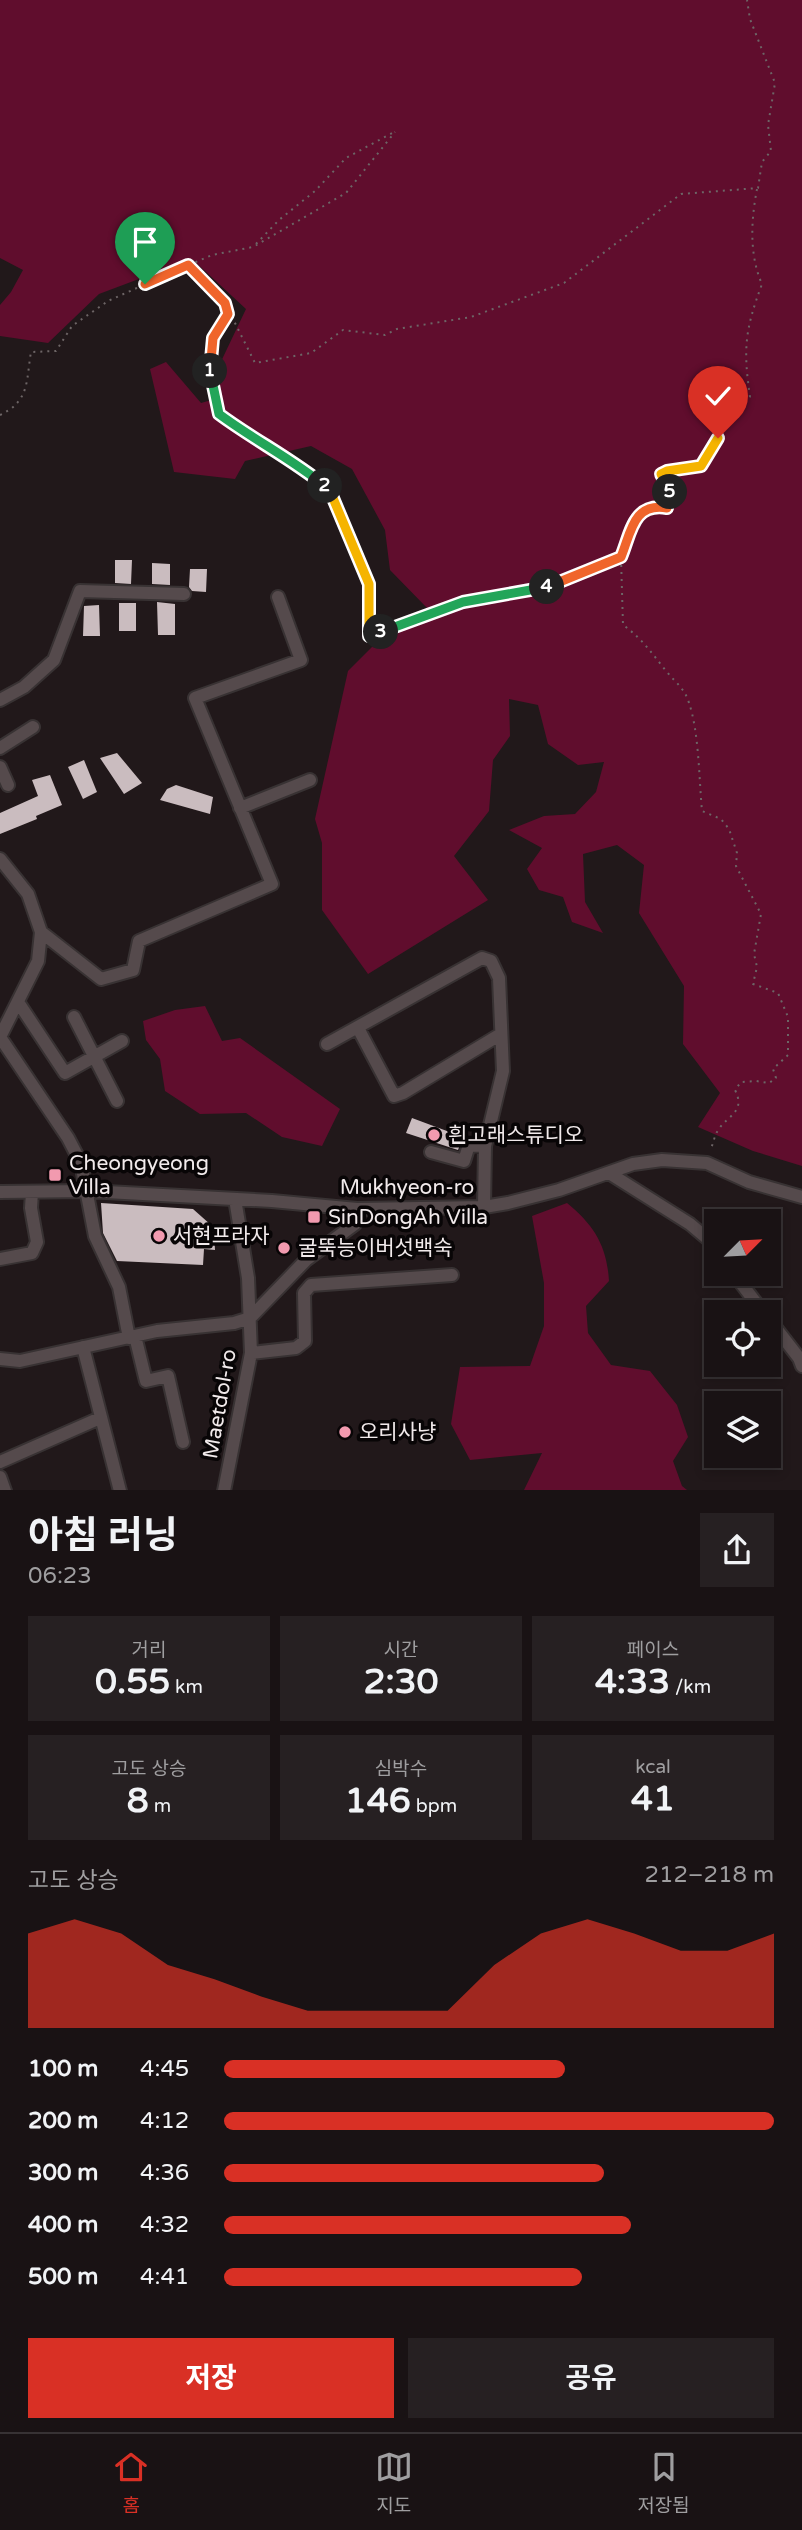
<!DOCTYPE html>
<html lang="ko">
<meta charset="utf-8">
<style>
:root{--surface:#191214;--page:#262022;--text:#f1f3f6;--muted:#9f9ea0;--line:#373234;--accent:#d93025}
body{margin:0;font-family:"Varela Round","Noto Sans KR",sans-serif;background:var(--page);color:var(--text);height:100vh;display:flex;flex-direction:column;font-size:26px;white-space:nowrap}
*{box-sizing:border-box;margin:0}
p{font-size:23px;color:var(--muted)}
.icon{flex:none;width:38px;height:38px;fill:none;stroke:currentColor;stroke-width:2;stroke-linecap:round;stroke-linejoin:round}
.map{position:relative;height:1490px;overflow:hidden}
.side{display:flex;flex-direction:column;background:var(--surface);flex:1}
.side>*{flex:none}
.needle{width:46px;rotate:66deg}
.buttons{position:absolute;left:704px;top:1209px;display:grid;gap:14px}
.buttons a{display:grid;place-items:center;width:77px;height:77px;border-radius:0px;background:var(--surface);box-shadow:0 4px 10px #0003,0 0 0 2px var(--line);font-size:35px}
.pin{position:absolute;display:grid;place-items:center;width:60px;height:60px;color:#fff;margin:-72px -30px;border-radius:50% 50% 50% 0;rotate:-45deg;box-shadow:0 0 7px #0007}
.pin .icon{rotate:45deg}
.km{position:absolute;width:35px;height:35px;margin:-18px;border-radius:50%;background:#222;color:#fff;font-size:19px;line-height:35px;text-align:center}
.round{display:grid;place-items:center;flex:none;width:74px;height:74px;border-radius:0px;background:var(--page)}
.summary{display:flex;align-items:center;justify-content:space-between;height:119px;padding:0 28px}
h1{font-size:38px;font-weight:700;line-height:52px}
.figures{display:grid;grid-template-columns:repeat(3,1fr);gap:10px;height:119px;padding:7px 28px}
.figures div{display:grid;align-content:center;border-radius:0px;background:var(--page);text-align:center}
.figures b{font-size:35px;font-weight:700}
.figures small{font-size:19px;font-weight:400}
.figures p{font-size:19px}
.chart{height:196px;padding:14px 28px}
.chart p{display:flex;justify-content:space-between}
.chart svg{width:100%;height:126px;margin-top:7px;fill:var(--accent);opacity:.7}
.primary-button{display:flex;gap:14px;margin-top:auto;padding:14px 28px}
.primary-button a{flex:1;height:80px;border-radius:0px;background:var(--accent);color:#fff;font-size:28px;font-weight:700;line-height:80px;text-align:center}
.primary-button a+a{background:var(--page);color:var(--text)}
ul{padding:0 28px;list-style:none;font-size:23px}
li{display:grid;grid-template-columns:112px 84px 1fr;align-items:center;height:52px}
li i{height:18px;border-radius:9px;background:var(--accent)}
.menu{display:flex;justify-content:space-around;align-items:center;height:98px;border-top:2px solid var(--line);background:var(--surface);font-size:19px;color:var(--muted)}
.menu a{display:grid;justify-items:center;gap:4px}
.menu .on{color:var(--accent)}
.map>svg:first-child{display:block}
.green{fill:#600d2d}
.building{fill:#cabcbf}
.lines{fill:none;stroke-linecap:round;stroke-linejoin:round}
.minor-casing{stroke:#383233;stroke-width:16}
.path{stroke:#6d6566;stroke-width:2;stroke-dasharray:2 5;stroke-linecap:butt}
.minor{stroke:#554a4c;stroke-width:12}
.split-1-casing{stroke:#fff;stroke-width:14}
.split-2-casing{stroke:#fff;stroke-width:14}
.split-3-casing{stroke:#fff;stroke-width:14}
.split-4-casing{stroke:#fff;stroke-width:14}
.split-5-casing{stroke:#fff;stroke-width:14}
.split-6-casing{stroke:#fff;stroke-width:14}
.split-1{stroke:#f0652b;stroke-width:9}
.split-2{stroke:#22a559;stroke-width:9}
.split-3{stroke:#f5b400;stroke-width:9}
.split-4{stroke:#22a559;stroke-width:9}
.split-5{stroke:#f0652b;stroke-width:9}
.split-6{stroke:#f5b400;stroke-width:9}
.poi-dot{fill:#f29aaf;stroke:#080506;stroke-width:2.5}
.labels{text-anchor:middle;dominant-baseline:central;stroke-width:7;stroke-linejoin:round;paint-order:stroke}
.poi-label{font-size:21px;fill:#f1eaeb;stroke:#080506;text-anchor:start}
.street-label{font-size:21px;fill:#f1eaeb;stroke:#080506}
</style>
<div class="map">
<svg width="802" height="1491" viewBox="0 0 802 1491">
<rect width="100%" height="100%" fill="#21181a"/>
<path class="green" d="M 0,0 L 802,0 L 802,1166 L 753,1151 L 698,1127 L 720,1093 L 683,1044 L 684,986 L 639,913 L 644,865 L 617,845 L 583,854 L 585,902 L 603,933 L 572,922 L 563,897 L 539,890 L 527,869 L 542,848 L 509,830 L 544,816 L 575,814 L 596,792 L 604,762 L 578,765 L 548,744 L 538,705 L 509,699 L 510,736 L 493,760 L 489,811 L 454,856 L 488,900 L 368,974 L 322,910 L 322,843 L 315,819 L 348,671 L 388,631 L 429,610 L 390,570 L 385,530 L 352,469 L 311,446 L 245,461 L 235,479 L 174,472 L 150,369 L 166,362 L 201,403 L 222,397 L 216,372 L 246,309 L 192,259 L 99,294 L 48,343 L 0,336 L 0,305 L 11,292 L 23,270 L 0,258 Z
M 205,1006 L 222,1041 L 240,1038 L 340,1109 L 322,1146 L 282,1137 L 246,1113 L 200,1114 L 165,1091 L 160,1059 L 146,1040 L 143,1021 L 175,1010 Z
M 567,1203 C 594,1225 607,1246 609,1281 L 586,1306 L 588,1333 L 611,1365 L 650,1371 L 677,1405 L 688,1437 L 673,1461 L 682,1486 L 687,1490 L 524,1490 L 542,1453 L 470,1460 L 451,1424 L 460,1367 L 530,1366 L 544,1326 L 544,1283 L 532,1216 Z"/>
<path class="building" d="M 115,560 L 132,560 L 131,584 L 115,583 Z
M 152,563 L 170,564 L 170,585 L 152,584 Z
M 190,569 L 207,569 L 206,592 L 192,591 L 189,587 Z
M 157,602 L 175,604 L 175,635 L 158,635 Z
M 119,603 L 136,603 L 136,631 L 119,631 Z
M 99,605 L 100,636 L 83,636 L 84,606 Z
M 117,753 L 142,783 L 124,794 L 100,758 Z
M 84,760 L 97,792 L 83,799 L 68,767 Z
M 50,775 L 62,805 L 36,816 L 37,819 L 0,834 L 0,813 L 38,796 L 32,780 Z
M 176,785 L 213,797 L 210,814 L 160,800 L 167,789 Z
M 412,1118 L 463,1137 L 458,1150 L 406,1133 Z
M 101,1203 L 193,1209 L 211,1225 L 210,1234 L 214,1233 L 215,1250 L 204,1249 L 203,1265 L 117,1261 L 103,1233 Z"/>
<g class="lines">
<defs>
<path id="minor" d="M 0,700 L 24,687 L 54,660 L 80,591 L 184,594
M 0,748 L 33,727
M 0,767 L 8,785
M 240,808 L 310,780
M 0,859 L 28,894 L 41,932 L 38,961 L 0,1037
M 41,932 L 101,979 L 133,970 L 139,941 L 272,884 L 195,698 L 301,660 L 278,597
M 18,1002 L 65,1073 L 122,1041
M 74,1017 L 117,1101
M 358,1028 L 394,1096 L 403,1093 L 501,1034
M 0,1037 L 68,1138 L 81,1163 L 95,1236 L 119,1287 L 129,1338
M 327,1044 L 482,958 L 491,961 L 499,978 L 503,1071 L 485,1146 L 484,1207
M 431,1152 L 464,1161 L 469,1145 L 485,1146
M 609,1173 L 690,1224 L 716,1246
M 0,1192 L 88,1191 L 272,1201 L 357,1209 L 484,1207 L 508,1203 L 559,1190 L 633,1164 L 662,1160 L 707,1163 L 749,1182 L 802,1197
M 0,1259 L 32,1253 L 37,1242 L 31,1208 L 32,1192
M 734,1274 L 763,1312
M 768,1318 L 799,1358 L 802,1366
M 135,1336 L 146,1381 L 168,1376 L 183,1442
M 83,1347 L 120,1491
M 251,1353 L 296,1348 L 305,1341 L 304,1293 L 311,1285 L 452,1275
M 0,1359 L 20,1361 L 157,1331 L 234,1323 L 250,1318 L 306,1260 L 355,1224 L 357,1209
M 0,1462 L 100,1418
M 0,1477 L 5,1491
M 224,1491 L 251,1353 L 248,1278 L 235,1199"/>
</defs>
<use href="#minor" class="minor-casing"/>
<path class="path" d="M 256,244 L 279,220 L 315,191 L 346,158 L 394,132
M 189,265 L 212,255 L 253,247 L 346,193 L 395,132
M 228,315 L 213,338 L 209,370 L 219,414 L 252,439 L 300,465 L 330,490 L 369,584 L 370,636 L 463,602 L 553,586 L 621,557 C 631,533 634,502 667,508 L 670,490 L 661,474 L 667,471 L 701,466 L 734,413 L 750,397 C 743,348 745,330 762,284 C 749,255 751,220 757,189
M 0,415 C 30,401 26,381 31,352 L 56,351 L 72,326 L 108,301 L 188,265 L 225,303 L 255,363 L 311,353 L 343,330 L 385,335 L 397,329 L 471,317 L 564,283 L 681,194 L 758,188 L 762,162 L 771,151 L 768,125 L 775,83 L 750,19 L 747,0
M 621,558 L 623,625 C 642,638 653,655 667,672 C 676,683 685,689 689,703 C 699,732 699,779 702,811 L 721,819 L 729,829 L 737,853 L 736,866 L 761,914 L 754,954 L 757,967 L 753,984 L 778,993 L 788,1017 L 788,1055 L 773,1069 L 776,1078 L 769,1083 L 756,1081 L 741,1082 L 735,1090 C 746,1112 728,1115 719,1129 C 714,1135 714,1143 710,1150"/>
<use href="#minor" class="minor"/>
</g>
<g class="lines">
<defs>
<path id="split-1" d="M 145,284 L 188,265 L 225,303 L 228,314 L 213,338 L 210,371"/>
<path id="split-2" d="M 210,371 L 219,414 C 254,440 292,459 325,486"/>
<path id="split-3" d="M 325,486 L 330,491 L 369,584 L 369,636 L 381,632"/>
<path id="split-4" d="M 381,632 L 463,602 L 547,587"/>
<path id="split-5" d="M 547,587 L 621,557 C 631,533 633,502 667,508 L 670,492"/>
<path id="split-6" d="M 670,492 L 661,474 L 667,471 L 701,466 L 718,438"/>
</defs>
<use href="#split-1" class="split-1-casing"/>
<use href="#split-2" class="split-2-casing"/>
<use href="#split-3" class="split-3-casing"/>
<use href="#split-4" class="split-4-casing"/>
<use href="#split-5" class="split-5-casing"/>
<use href="#split-6" class="split-6-casing"/>
<use href="#split-1" class="split-1"/>
<use href="#split-2" class="split-2"/>
<use href="#split-3" class="split-3"/>
<use href="#split-4" class="split-4"/>
<use href="#split-5" class="split-5"/>
<use href="#split-6" class="split-6"/>
</g>
<g class="poi-dot">
<circle cx="434" cy="1135" r="7"/>
<rect x="48" y="1168" width="14" height="14" rx="3.5"/>
<rect x="307" y="1210" width="14" height="14" rx="3.5"/>
<circle cx="159" cy="1236" r="7"/>
<circle cx="284" cy="1248" r="7"/>
<circle cx="345" cy="1432" r="7"/>
</g>
<g class="labels">
<g class="poi-label">
<text x="448" y="1135">흰고래스튜디오</text>
<text x="69" y="1163">Cheongyeong<tspan x="69" dy="24">Villa</tspan></text>
<text x="328" y="1217">SinDongAh Villa</text>
<text x="173" y="1236">서현프라자</text>
<text x="298" y="1248">굴뚝능이버섯백숙</text>
<text x="359" y="1432">오리사냥</text>
</g>
<g class="street-label">
<text x="407" y="1187">Mukhyeon-ro</text>
<text transform="translate(220 1404) rotate(-80)">Maetdol-ro</text>
</g>
</g>
</svg>
<div class="buttons">
<a><svg class="needle" viewBox="-14 -14 28 28"><path d="M0-13l5 13h-10z" fill="#e53935"/><path d="M0 13l5-13h-10z" fill="#9f9ea0"/></svg></a>
<a><svg class="icon" aria-label="locate" viewBox="0 0 24 24"><circle cx="12" cy="12" r="6"/><path d="M12 2v4M12 18v4M2 12h4M18 12h4"/></svg></a>
<a><svg class="icon" aria-label="layers" viewBox="0 0 24 24"><path d="M12 4l9 5-9 5-9-5zM3 14l9 5 9-5"/></svg></a>
</div>
<div class="pin" style="left:145px;top:284px;background:#1e9e55"><svg class="icon" aria-label="arrive" viewBox="0 0 24 24"><path d="M6 21V4h12l-3 4 3 4H6"/></svg></div>
<div class="pin" style="left:718px;top:438px;background:#d93025"><svg class="icon" aria-label="check" viewBox="0 0 24 24"><path d="M5 12l5 5 9-10"/></svg></div>
<b class="km" style="left:210px;top:371px">1</b>
<b class="km" style="left:325px;top:486px">2</b>
<b class="km" style="left:381px;top:632px">3</b>
<b class="km" style="left:547px;top:587px">4</b>
<b class="km" style="left:670px;top:492px">5</b>
</div>
<section class="side">
<div class="summary"><div><h1>아침 러닝</h1><p>06:23</p></div><a class="round"><svg class="icon" aria-label="share" viewBox="0 0 24 24"><path d="M12 15V3M7 8l5-5 5 5M5 13v7h14v-7"/></svg></a></div>
<div class="figures">
<div><p>거리</p><b>0.55<small> km</small></b></div>
<div><p>시간</p><b>2:30</b></div>
<div><p>페이스</p><b>4:33<small> /km</small></b></div>
</div>
<div class="figures">
<div><p>고도 상승</p><b>8<small> m</small></b></div>
<div><p>심박수</p><b>146<small> bpm</small></b></div>
<div><p>kcal</p><b>41</b></div>
</div>
<div class="chart"><p><span>고도 상승</span>212–218 m</p>
<svg viewBox="0 0 160 44" preserveAspectRatio="none"><path d="M0 44V11L10 6L20 11L30 22L40 27L50 33L60 38L70 38L80 38L90 38L100 22L110 11L120 6L130 11L140 17L150 17L160 11V44z"/></svg>
</div>
<ul>
<li><b>100 m</b>4:45<i style="width:62%"></i></li>
<li><b>200 m</b>4:12<i style="width:100%"></i></li>
<li><b>300 m</b>4:36<i style="width:69%"></i></li>
<li><b>400 m</b>4:32<i style="width:74%"></i></li>
<li><b>500 m</b>4:41<i style="width:65%"></i></li>
</ul>
<div class="primary-button"><a>저장</a><a>공유</a></div>
</section>
<nav class="menu">
<a class="on"><svg class="icon" aria-label="home" viewBox="0 0 24 24"><path d="M3 11l9-7 9 7M6 9v11h12V9"/></svg>홈</a>
<a><svg class="icon" aria-label="map" viewBox="0 0 24 24"><path d="M3 6l6-2 6 2 6-2v14l-6 2-6-2-6 2zM9 4v14M15 6v14"/></svg>지도</a>
<a><svg class="icon" aria-label="saved" viewBox="0 0 24 24"><path d="M7 4h10v16l-5-4-5 4z"/></svg>저장됨</a>
</nav>
